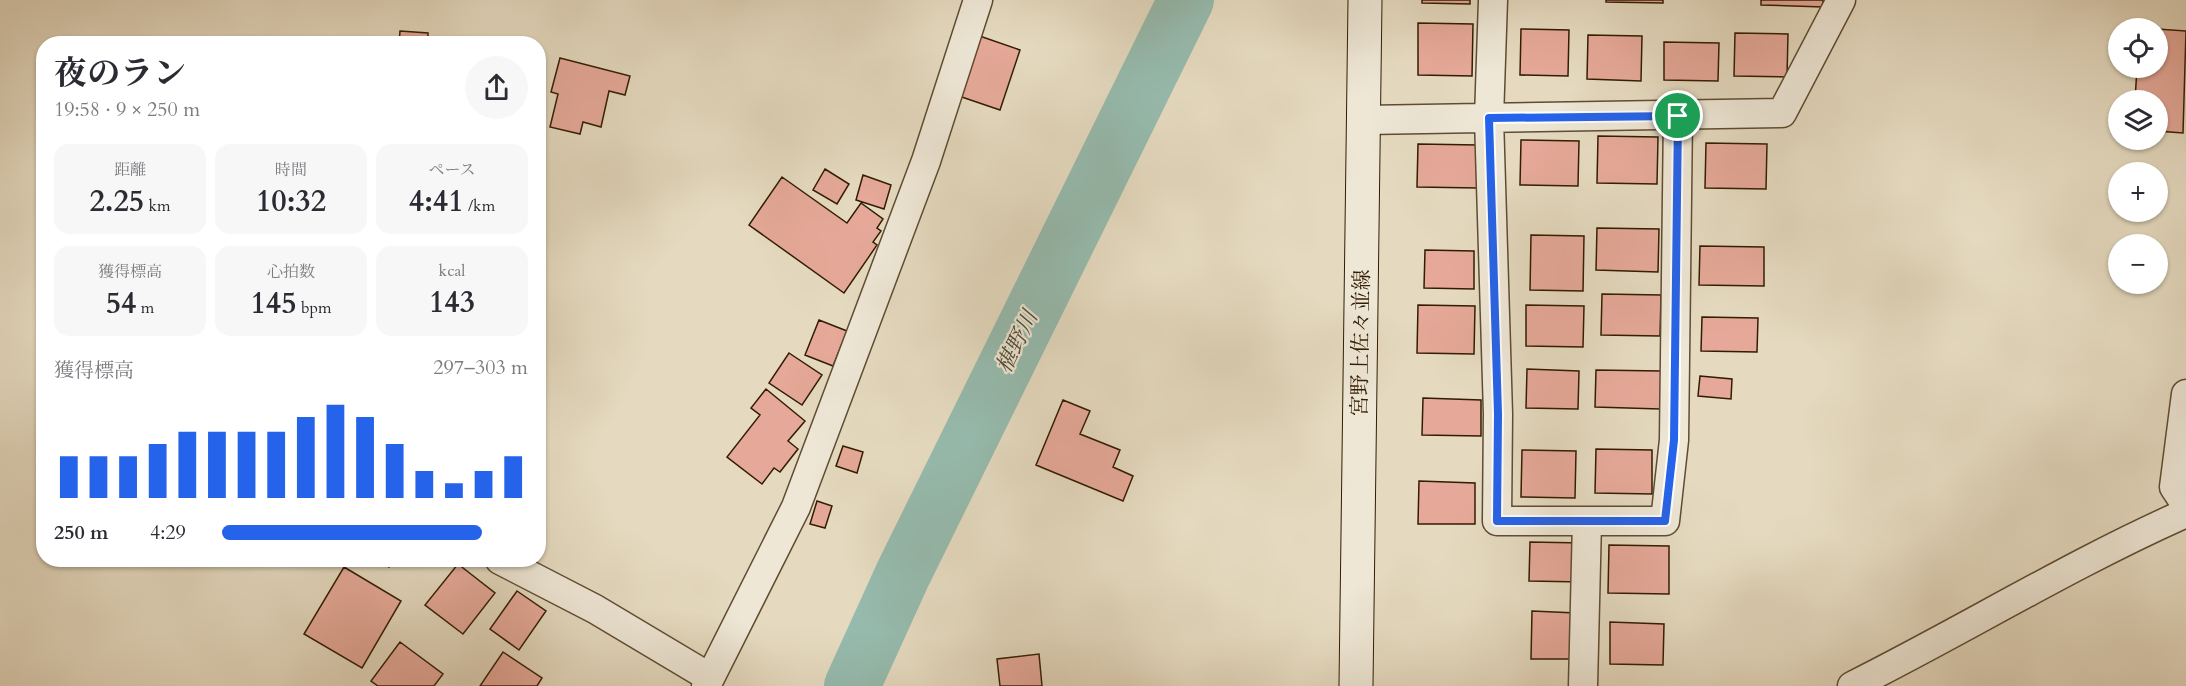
<!DOCTYPE html>
<html lang="ja">
<meta charset="utf-8">
<style>
:root{--surface:#fff;--page:#f7f7f7;--text:#2b2b33;--muted:#7c7c81;--accent:#2563eb}
body{margin:0;font-family:Cardo,"Noto Serif JP",serif;background:var(--page);color:var(--text);height:100vh;display:flex;flex-direction:column;font-size:22px;white-space:nowrap}
*{box-sizing:border-box;margin:0}
p{font-size:20px;color:var(--muted)}
.icon{flex:none;width:33px;height:33px;fill:none;stroke:currentColor;stroke-width:2;stroke-linecap:round;stroke-linejoin:round}
.map{position:relative;flex:1;overflow:hidden}
.side{position:absolute;left:36px;top:36px;width:510px;height:531px;display:flex;flex-direction:column;background:var(--surface);border-radius:24px;box-shadow:0 2px 4px #0004}
.side>*{flex:none}
.buttons{position:absolute;left:2108px;top:18px;display:grid;gap:12px}
.buttons a{display:grid;place-items:center;width:60px;height:60px;border-radius:50%;background:var(--surface);box-shadow:0 2px 4px #0004;font-size:30px}
.pin{position:absolute;display:grid;place-items:center;width:51px;height:51px;color:#fff;margin:-26px;border:3px solid #fff;border-radius:50%;box-shadow:0 2px 6px #0007}
.round{display:grid;place-items:center;flex:none;width:63px;height:63px;border-radius:32px;background:var(--page)}
.head{display:flex;align-items:center;justify-content:space-between;height:102px;padding:0 18px}
h1{font-size:33px;font-weight:700;line-height:45px}
.stats{display:grid;grid-template-columns:repeat(3,1fr);gap:9px;height:102px;padding:6px 18px}
.stats div{display:grid;align-content:center;border-radius:15px;background:var(--page);text-align:center}
.stats b{font-size:30px;font-weight:700}
.stats small{font-size:16px;font-weight:400}
.stats p{font-size:16px}
.chart{height:168px;padding:12px 18px}
.chart p{display:flex;justify-content:space-between}
.chart svg{width:100%;height:108px;margin-top:6px;stroke:var(--accent);stroke-width:6}
ul{padding:0 18px;list-style:none;font-size:20px}
li{display:grid;grid-template-columns:96px 72px 1fr;align-items:center;height:45px}
li i{height:15px;border-radius:8px;background:var(--accent)}
.map>svg:first-child{display:block}
.lines{fill:none;stroke-linecap:round;stroke-linejoin:round}
.river{stroke:#96bbae;stroke-width:56}
.building{fill:#e6a999;stroke:#321c02;stroke-width:1.5}
.minor-casing{stroke:#5f4c32;stroke-width:31}
.secondary-casing{stroke:#321c02;stroke-width:35}
.minor{stroke:#eee7d6;stroke-width:28}
.secondary{stroke:#eee7d6;stroke-width:33}
.route-casing{stroke:#fff;stroke-width:12}
.route{stroke:#2563eb;stroke-width:8}
.labels{text-anchor:middle;dominant-baseline:central;stroke-width:4.5;stroke-linejoin:round;paint-order:stroke}
.street-label{font-size:21px;fill:#321c02;stroke:#eee7d6}
.water-label{font-size:22px;font-style:italic;fill:#504c36;stroke:#eee7d6}
</style>
<div class="map">
<svg width="2186" height="686" viewBox="0 0 2186 686">
<rect width="100%" height="100%" fill="#e5dac0"/>
<filter id="stains"><feTurbulence type="fractalNoise" baseFrequency=".00333" numOctaves="4"/><feColorMatrix values="0 0 0 0 .2 0 0 0 0 .09 0 0 0 0 .02 0 0 0 .5 -.17"/></filter>
<radialGradient id="worn" r=".72"><stop offset=".6" stop-color="#630" stop-opacity="0"/><stop offset="1" stop-color="#630" stop-opacity=".3"/></radialGradient>
<g class="lines">
<path class="river" d="M 852,686 L 903,574 L 1186,0"/>
</g>
<path class="building" d="M 1422,0 L 1470,0 L 1470,4 L 1422,3 Z
M 1606,0 L 1663,0 L 1663,3 L 1606,2 Z
M 1761,0 L 1823,0 L 1823,7 L 1761,5 Z
M 1418,23 L 1473,24 L 1472,76 L 1418,75 Z
M 1521,29 L 1569,30 L 1568,76 L 1520,75 Z
M 2157,29 L 2186,31 L 2183,133 L 2157,131 L 2157,100 L 2135,100 L 2137,68 L 2157,68 Z
M 400,31 L 428,33 L 428,41 L 432,44 L 399,44 Z
M 971,33 L 1020,50 L 1000,110 L 950,93 Z
M 1735,33 L 1788,34 L 1787,77 L 1734,76 Z
M 1588,35 L 1642,36 L 1641,81 L 1587,79 Z
M 1664,42 L 1719,43 L 1718,81 L 1664,80 Z
M 560,58 L 630,76 L 625,95 L 609,91 L 601,127 L 583,122 L 580,134 L 550,127 L 558,94 L 551,92 Z
M 1598,136 L 1658,137 L 1657,184 L 1597,183 Z
M 1521,140 L 1579,141 L 1578,186 L 1520,185 Z
M 1706,143 L 1767,144 L 1766,189 L 1705,188 Z
M 1418,144 L 1478,145 L 1478,188 L 1417,187 Z
M 825,169 L 849,184 L 837,204 L 813,190 Z
M 863,175 L 891,185 L 884,209 L 856,200 Z
M 782,177 L 847,223 L 861,203 L 883,219 L 877,228 L 881,231 L 873,242 L 877,245 L 844,293 L 749,225 Z
M 1597,228 L 1659,229 L 1658,272 L 1596,270 Z
M 1531,235 L 1584,236 L 1583,291 L 1530,290 Z
M 1700,246 L 1764,247 L 1764,286 L 1699,285 Z
M 1425,250 L 1474,251 L 1474,289 L 1424,288 Z
M 1602,294 L 1661,295 L 1660,336 L 1601,335 Z
M 1418,305 L 1475,306 L 1474,354 L 1417,353 Z
M 1526,305 L 1584,306 L 1583,347 L 1526,346 Z
M 1702,317 L 1758,318 L 1757,352 L 1701,351 Z
M 819,320 L 847,331 L 833,366 L 805,355 Z
M 789,353 L 822,375 L 802,405 L 769,383 Z
M 1527,369 L 1579,371 L 1578,409 L 1526,408 Z
M 1596,370 L 1661,371 L 1660,409 L 1595,407 Z
M 1700,376 L 1732,379 L 1731,399 L 1698,396 Z
M 766,389 L 805,421 L 788,441 L 798,449 L 780,472 L 774,468 L 762,484 L 727,457 L 760,415 L 751,408 Z
M 1423,398 L 1481,400 L 1481,436 L 1422,435 Z
M 1063,400 L 1090,411 L 1080,434 L 1120,450 L 1113,467 L 1133,476 L 1123,501 L 1036,465 Z
M 843,446 L 863,452 L 857,473 L 836,466 Z
M 1596,449 L 1652,450 L 1652,494 L 1595,493 Z
M 1522,450 L 1576,451 L 1575,498 L 1521,497 Z
M 1419,481 L 1475,483 L 1475,524 L 1418,524 Z
M 817,501 L 832,506 L 825,528 L 810,524 Z
M 1530,542 L 1583,543 L 1582,582 L 1529,581 Z
M 1609,545 L 1669,546 L 1669,594 L 1608,593 Z
M 375,560 L 393,560 L 389,567 Z
M 458,564 L 495,593 L 463,634 L 425,605 Z
M 344,567 L 401,601 L 362,668 L 304,634 Z
M 517,591 L 546,611 L 519,650 L 490,629 Z
M 1532,611 L 1576,613 L 1576,659 L 1531,659 Z
M 1610,622 L 1664,624 L 1663,665 L 1610,664 Z
M 400,642 L 443,674 L 434,686 L 378,686 L 371,681 Z
M 503,652 L 542,678 L 537,686 L 480,686 Z
M 1039,654 L 1042,686 L 1000,686 L 997,659 Z"/>
<g class="lines">
<defs>
<path id="minor" d="M 1493,0 L 1489,118 L 1498,414 L 1497,521 L 1665,521 L 1674,440 L 1678,115
M 1365,120 L 1782,113 L 1841,0
M 2186,394 L 2174,487 L 2186,505
M 500,560 L 595,609 L 709,677
M 706,686 L 796,507 L 926,161 L 978,0
M 1583,686 L 1587,521
M 1852,686 C 1964,630 2071,564 2186,513"/>
<path id="secondary" d="M 1356,686 L 1365,0"/>
</defs>
<use href="#minor" class="minor-casing"/>
<use href="#secondary" class="secondary-casing"/>
<use href="#minor" class="minor"/>
<use href="#secondary" class="secondary"/>
</g>
<g class="lines">
<defs>
<path id="route" d="M 1678,116 L 1674,440 L 1665,521 L 1497,521 L 1498,414 L 1489,118 Z"/>
</defs>
<use href="#route" class="route-casing"/>
<use href="#route" class="route"/>
</g>
<g class="labels">
<g class="street-label">
<text transform="translate(1361 343) rotate(-89)">宮野上佐々並線</text>
</g>
<g class="water-label">
<text transform="translate(1017 342) rotate(-64)">椹野川</text>
</g>
</g>
<rect width="100%" height="100%" filter="url(#stains)"/>
<rect width="100%" height="100%" fill="url(#worn)"/>
</svg>
<div class="buttons">
<a><svg class="icon" aria-label="locate" viewBox="0 0 24 24"><circle cx="12" cy="12" r="6"/><path d="M12 2v4M12 18v4M2 12h4M18 12h4"/></svg></a>
<a><svg class="icon" aria-label="layers" viewBox="0 0 24 24"><path d="M12 4l9 5-9 5-9-5zM3 14l9 5 9-5"/></svg></a>
<a>+</a>
<a>−</a>
</div>
<div class="pin" style="left:1678px;top:116px;background:#1e9e55"><svg class="icon" aria-label="arrive" viewBox="0 0 24 24"><path d="M6 21V4h12l-3 4 3 4H6"/></svg></div>
<section class="side">
<div class="head"><div><h1>夜のラン</h1><p>19:58 · 9 × 250 m</p></div><a class="round"><svg class="icon" aria-label="share" viewBox="0 0 24 24"><path d="M12 15V3M7 8l5-5 5 5M5 13v7h14v-7"/></svg></a></div>
<div class="stats">
<div><p>距離</p><b>2.25<small> km</small></b></div>
<div><p>時間</p><b>10:32</b></div>
<div><p>ペース</p><b>4:41<small> /km</small></b></div>
</div>
<div class="stats">
<div><p>獲得標高</p><b>54<small> m</small></b></div>
<div><p>心拍数</p><b>145<small> bpm</small></b></div>
<div><p>kcal</p><b>143</b></div>
</div>
<div class="chart"><p><span>獲得標高</span>297–303 m</p>
<svg viewBox="0 0 160 44" preserveAspectRatio="none"><path d="M5 44V27M15 44V27M25 44V27M35 44V22M45 44V17M55 44V17M65 44V17M75 44V17M85 44V11M95 44V6M105 44V11M115 44V22M125 44V33M135 44V38M145 44V33M155 44V27"/></svg>
</div>
<ul>
<li><b>250 m</b>4:29<i style="width:85%"></i></li>
</ul>
</section>
</div>
